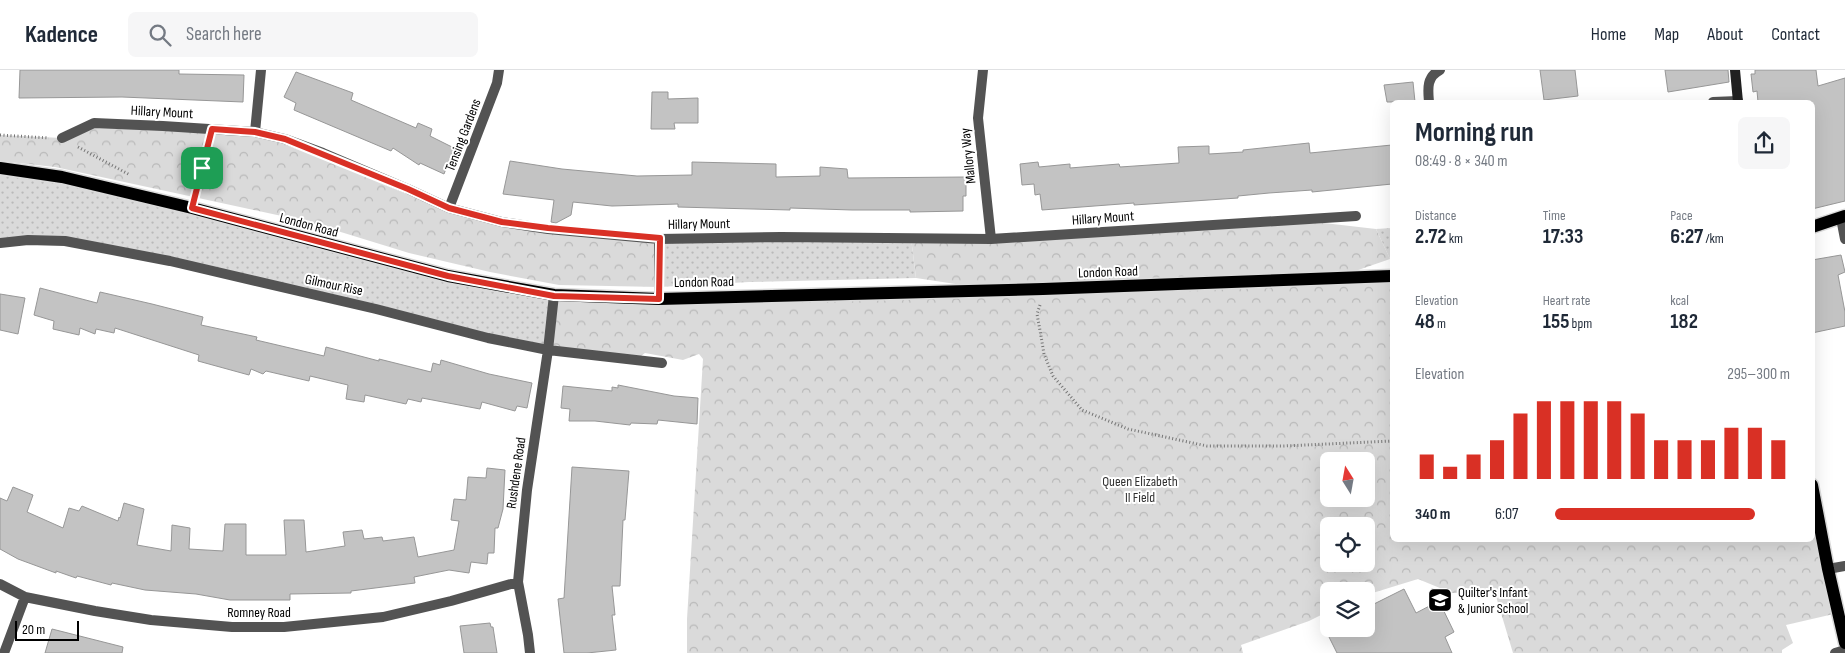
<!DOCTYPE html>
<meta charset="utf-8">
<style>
:root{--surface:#fff;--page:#f6f6f7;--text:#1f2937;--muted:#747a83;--line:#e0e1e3;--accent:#d93025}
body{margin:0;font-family:"Sofia Sans Condensed",sans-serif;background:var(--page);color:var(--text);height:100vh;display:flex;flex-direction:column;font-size:19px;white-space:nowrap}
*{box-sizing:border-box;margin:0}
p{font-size:16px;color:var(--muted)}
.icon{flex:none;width:28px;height:28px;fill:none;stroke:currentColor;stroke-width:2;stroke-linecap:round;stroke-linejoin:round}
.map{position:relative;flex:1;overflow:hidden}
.drawer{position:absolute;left:1390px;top:30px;width:425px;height:442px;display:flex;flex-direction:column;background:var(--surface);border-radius:8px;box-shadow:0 5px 20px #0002}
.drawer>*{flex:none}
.needle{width:32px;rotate:349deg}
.fabs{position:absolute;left:1320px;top:382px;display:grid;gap:10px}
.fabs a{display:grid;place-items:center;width:55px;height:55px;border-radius:8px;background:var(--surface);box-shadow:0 5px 20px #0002;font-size:25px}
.scale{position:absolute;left:15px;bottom:12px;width:64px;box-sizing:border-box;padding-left:5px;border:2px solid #000;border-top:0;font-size:14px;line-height:18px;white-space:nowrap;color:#000;-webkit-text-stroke:4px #fff;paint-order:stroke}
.pin{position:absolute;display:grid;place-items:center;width:42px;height:42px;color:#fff;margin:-21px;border-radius:10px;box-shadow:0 2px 8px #0006}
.round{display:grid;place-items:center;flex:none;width:52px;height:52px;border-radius:8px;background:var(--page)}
.summary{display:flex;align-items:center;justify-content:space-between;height:85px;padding:0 25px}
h1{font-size:28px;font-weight:700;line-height:38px}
.figures{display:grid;grid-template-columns:repeat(3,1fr);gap:8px;height:85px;padding:5px 25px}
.figures div{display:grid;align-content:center}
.figures b{font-size:21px;font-weight:700}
.figures small{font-size:14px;font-weight:400}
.figures p{font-size:14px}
.chart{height:140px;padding:10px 25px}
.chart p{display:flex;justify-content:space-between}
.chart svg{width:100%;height:90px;margin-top:5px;stroke:var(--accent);stroke-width:6}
ul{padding:0 25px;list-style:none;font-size:16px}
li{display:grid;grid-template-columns:80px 60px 1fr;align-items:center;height:38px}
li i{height:12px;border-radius:6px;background:var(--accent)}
header{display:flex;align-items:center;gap:30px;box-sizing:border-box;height:70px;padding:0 25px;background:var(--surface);border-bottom:1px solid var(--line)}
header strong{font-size:24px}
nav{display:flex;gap:28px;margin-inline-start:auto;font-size:18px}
.search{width:350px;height:45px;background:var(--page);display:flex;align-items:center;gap:12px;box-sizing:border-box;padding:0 18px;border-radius:8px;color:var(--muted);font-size:19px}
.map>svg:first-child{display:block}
.grass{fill:url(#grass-dots)}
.forest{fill:url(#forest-crowns);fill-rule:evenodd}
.building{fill:#c3c3c3;stroke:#979797}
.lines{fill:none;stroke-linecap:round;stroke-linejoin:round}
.primary-casing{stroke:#dbdbdb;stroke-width:15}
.path{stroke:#757575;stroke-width:3;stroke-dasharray:1 2.5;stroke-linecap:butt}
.lane{stroke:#535353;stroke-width:10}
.street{stroke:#535353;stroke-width:10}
.secondary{stroke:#202020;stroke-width:10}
.primary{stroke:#000;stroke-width:12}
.route-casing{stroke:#fff;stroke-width:10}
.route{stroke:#d93025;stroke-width:6}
.labels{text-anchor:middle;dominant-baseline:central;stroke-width:4;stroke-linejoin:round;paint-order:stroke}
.street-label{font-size:14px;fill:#000;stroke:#fff}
.park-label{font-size:14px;fill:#313131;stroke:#fff}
.poi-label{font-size:14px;fill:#000;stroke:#fff;text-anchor:start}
</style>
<header>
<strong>Kadence</strong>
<div class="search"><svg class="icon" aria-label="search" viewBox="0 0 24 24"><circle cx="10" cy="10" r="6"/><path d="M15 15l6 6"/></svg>Search here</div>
<nav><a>Home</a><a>Map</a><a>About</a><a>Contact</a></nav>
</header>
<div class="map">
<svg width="1845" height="583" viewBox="0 0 1845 583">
<defs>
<pattern id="grass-dots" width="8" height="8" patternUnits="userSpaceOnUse" patternTransform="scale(1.25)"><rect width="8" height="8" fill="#dadada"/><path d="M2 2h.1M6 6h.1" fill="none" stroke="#b9b9b9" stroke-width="1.8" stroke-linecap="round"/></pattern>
<pattern id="forest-crowns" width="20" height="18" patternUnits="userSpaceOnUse" patternTransform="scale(1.25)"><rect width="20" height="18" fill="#dadada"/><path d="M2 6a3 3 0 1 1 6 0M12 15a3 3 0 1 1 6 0" fill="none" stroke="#b9b9b9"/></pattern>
</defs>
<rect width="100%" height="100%" fill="#fff"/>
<path class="grass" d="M 0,98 L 554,225 L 548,280 L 65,171 L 0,173 Z
M 1392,158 L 1392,188 L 1390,189 L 1376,159 Z
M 911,168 L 916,208 L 749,212 L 659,217 L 660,169 Z"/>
<path class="forest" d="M 94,53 L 255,62 L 502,152 L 659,169 L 659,217 L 559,215 L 490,202 L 409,183 L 305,151 L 55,97 L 0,91 L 0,65 L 62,68 Z
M 1324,153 L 1376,159 L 1390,189 L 1338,207 L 1392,206 L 1392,470 L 1812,470 L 1813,415 L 1838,543 L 1786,555 L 1793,573 L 1782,580 L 1782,583 L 1513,583 L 1495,523 L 1452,523 L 1418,509 L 1366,525 L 1366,521 L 1329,521 L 1329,541 L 1309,551 L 1241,575 L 1243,583 L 687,583 L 687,549 L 703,289 L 699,284 L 683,290 L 645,283 L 635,290 L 548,280 L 554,225 L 995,220 L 916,208 L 911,168 ZM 1329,391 L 1366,391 L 1366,429 L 1329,429 ZM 1329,456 L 1366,456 L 1366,494 L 1329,494 Z"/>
<path class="building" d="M 20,0 L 179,0 L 179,4 L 244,5 L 243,32 L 122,27 L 19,28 Z
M 1540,0 L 1575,0 L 1578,26 L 1544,30 Z
M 1665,0 L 1728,0 L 1729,12 L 1668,22 Z
M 1755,0 L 1816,0 L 1818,16 L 1845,8 L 1845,131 L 1812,139 L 1812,32 L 1758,32 L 1757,21 L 1753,22 L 1751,4 L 1755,4 Z
M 296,2 L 353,23 L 351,30 L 416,58 L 418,53 L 432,59 L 430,66 L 454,78 L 444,104 L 420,93 L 419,95 L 393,78 L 391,81 L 294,40 L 296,33 L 284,27 Z
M 1413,12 L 1415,32 L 1387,32 L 1384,15 Z
M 652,22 L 668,22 L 668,29 L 698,28 L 698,53 L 674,53 L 675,59 L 651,59 Z
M 1309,73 L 1310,83 L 1392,75 L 1392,114 L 1312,122 L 1312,120 L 1269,123 L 1238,126 L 1238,128 L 1134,135 L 1134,133 L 1042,140 L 1040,124 L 1035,125 L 1034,114 L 1022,115 L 1020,94 L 1038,92 L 1039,97 L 1070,94 L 1070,98 L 1119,94 L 1120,97 L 1179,93 L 1178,77 L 1209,76 L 1209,84 L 1243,82 L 1243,80 Z
M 510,91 L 562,99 L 637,106 L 692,105 L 692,92 L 776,94 L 776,107 L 820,106 L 820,97 L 847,99 L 848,108 L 966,107 L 966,126 L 963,126 L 963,141 L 910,142 L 910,140 L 852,140 L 790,138 L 790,140 L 678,137 L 678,134 L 612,136 L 573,132 L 571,145 L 556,153 L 551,152 L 554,130 L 503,124 Z
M 1841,185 L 1845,202 L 1838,205 L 1845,242 L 1845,256 L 1812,263 L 1812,190 Z
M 40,218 L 97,233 L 100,222 L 152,234 L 203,247 L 201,255 L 257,267 L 256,270 L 324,286 L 326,277 L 379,291 L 379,289 L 431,302 L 433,293 L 440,295 L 441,290 L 489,304 L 532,313 L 527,338 L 517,336 L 515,341 L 482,332 L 480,339 L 422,328 L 421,332 L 408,329 L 406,334 L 365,325 L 364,332 L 346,329 L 348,315 L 310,306 L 309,311 L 266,301 L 263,304 L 251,299 L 249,305 L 198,291 L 199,285 L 115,258 L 114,263 L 96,259 L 95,264 L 80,258 L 79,265 L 53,259 L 54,251 L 34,245 Z
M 0,224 L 25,228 L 18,264 L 0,260 Z
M 618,315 L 674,326 L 698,328 L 697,354 L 658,350 L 657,354 L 631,353 L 630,355 L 595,351 L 569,351 L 570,339 L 561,338 L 563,316 L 612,321 L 612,317 L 618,318 Z
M 572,397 L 629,401 L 625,450 L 623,450 L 620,516 L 612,516 L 615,545 L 612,545 L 616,580 L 587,583 L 564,583 L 558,529 L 564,528 Z
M 487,398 L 505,400 L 503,439 L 498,458 L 495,458 L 494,483 L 488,483 L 487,494 L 471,492 L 469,503 L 449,500 L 414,507 L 415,513 L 351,521 L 351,523 L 290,524 L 290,530 L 230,530 L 196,524 L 145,520 L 112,513 L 111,515 L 77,506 L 76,508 L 56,501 L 56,503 L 18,489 L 0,479 L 0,428 L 7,431 L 13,417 L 33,425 L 27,442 L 63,458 L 69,438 L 79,441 L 82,436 L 118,451 L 119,447 L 120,448 L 124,433 L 144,439 L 137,475 L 171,481 L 172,455 L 190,458 L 189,479 L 223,481 L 225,454 L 246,454 L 246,485 L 286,485 L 284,450 L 304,450 L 306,482 L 345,476 L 343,462 L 362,460 L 364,469 L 382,467 L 383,471 L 414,467 L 418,487 L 454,480 L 459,451 L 451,450 L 454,429 L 466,430 L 468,407 L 486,408 Z
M 1404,519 L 1416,543 L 1439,531 L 1454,562 L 1445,567 L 1452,583 L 1337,583 L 1325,559 L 1366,559 L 1366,538 Z
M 490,553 L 491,557 L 493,557 L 497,583 L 464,583 L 460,556 Z
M 52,559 L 123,577 L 122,583 L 45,583 Z"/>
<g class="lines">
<defs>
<path id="primary" d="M 0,98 L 62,107 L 192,138 L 448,206 L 554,225 L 659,229 L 1043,219 L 1392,206
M 1812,157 L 1845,146
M 1812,415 L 1828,499 L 1845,573"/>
</defs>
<use href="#primary" class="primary-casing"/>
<path class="path" d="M 0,65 L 49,68
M 78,77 L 130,105
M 196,123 L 209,74
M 1040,235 L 1037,244 L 1041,266 L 1044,284 L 1053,306 L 1082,340 L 1128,359 L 1207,376 L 1284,376 L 1392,371"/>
<path class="lane" d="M 1713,32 L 1738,31
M 1841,148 L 1845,169
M 1828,499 L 1845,496
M 1835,583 L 1845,580"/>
<path class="street" d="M 983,0 L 978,48 L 991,169
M 1429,32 C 1428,20 1426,7 1440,0
M 255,62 L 261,0
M 62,68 L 94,53 L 163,56 L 255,62 L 285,69 L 323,83 L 408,119 L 449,138 L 502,152 L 548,159 L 659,169 L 781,167 L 991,169 L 1356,146
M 449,138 L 497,13 L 499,0
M 0,173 L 28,170 L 65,171 L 170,191 L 376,239 L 488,268 L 548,280 L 662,293
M 659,229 L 659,169
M 0,514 L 25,527 L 95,541 L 151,550 L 232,557 L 284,557 L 383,547 L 451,531 L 518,512
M 4,583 L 25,527
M 530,583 L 528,565 L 518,512 L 527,420 L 548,280 L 554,225"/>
<path class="secondary" d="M 1735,0 L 1738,32"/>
<use href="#primary" class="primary"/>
</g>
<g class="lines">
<defs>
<path id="route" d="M 212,59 L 255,62 L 285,69 L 408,119 L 449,138 L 502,152 L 548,158 L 660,168 L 659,229 L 554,226 L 448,206 L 192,138 Z"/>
</defs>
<use href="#route" class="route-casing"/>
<use href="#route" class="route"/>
</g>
<defs>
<symbol id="school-square" viewBox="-11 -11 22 22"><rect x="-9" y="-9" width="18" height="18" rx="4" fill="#000" stroke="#fff"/><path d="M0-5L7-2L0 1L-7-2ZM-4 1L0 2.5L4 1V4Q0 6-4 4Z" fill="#fff"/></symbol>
</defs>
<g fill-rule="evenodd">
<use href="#school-square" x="1426" y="516" width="28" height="28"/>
</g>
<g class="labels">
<g class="street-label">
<text transform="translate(162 42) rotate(3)">Hillary Mount</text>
<text transform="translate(463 65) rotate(-69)">Tensing Gardens</text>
<text transform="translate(968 86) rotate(-96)">Mallory Way</text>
<text transform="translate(1103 148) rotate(-4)">Hillary Mount</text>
<text transform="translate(699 154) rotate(-1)">Hillary Mount</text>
<text transform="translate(309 155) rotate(15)">London Road</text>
<text transform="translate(1108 202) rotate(-2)">London Road</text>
<text transform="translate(704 212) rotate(-1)">London Road</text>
<text transform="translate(334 215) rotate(12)">Gilmour Rise</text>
<text transform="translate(516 403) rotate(-82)">Rushdene Road</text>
<text x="259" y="542">Romney Road</text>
</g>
<g class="park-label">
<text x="1140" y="411">Queen Elizabeth<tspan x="1140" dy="16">II Field</tspan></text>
</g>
<g class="poi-label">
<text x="1458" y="522">Quilter's Infant<tspan x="1458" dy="16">&amp; Junior School</tspan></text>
</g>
</g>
</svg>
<div class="fabs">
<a><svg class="needle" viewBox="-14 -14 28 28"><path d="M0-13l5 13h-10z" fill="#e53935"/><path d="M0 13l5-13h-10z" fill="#747a83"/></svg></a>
<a><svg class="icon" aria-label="locate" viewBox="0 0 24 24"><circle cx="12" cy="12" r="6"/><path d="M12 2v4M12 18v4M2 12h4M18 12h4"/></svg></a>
<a><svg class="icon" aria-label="layers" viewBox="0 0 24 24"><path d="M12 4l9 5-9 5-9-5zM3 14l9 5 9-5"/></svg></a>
</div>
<div class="scale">20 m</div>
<div class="pin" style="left:202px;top:98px;background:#1e9e55"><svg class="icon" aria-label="arrive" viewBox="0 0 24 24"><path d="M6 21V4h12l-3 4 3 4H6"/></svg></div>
<section class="drawer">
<div class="summary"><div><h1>Morning run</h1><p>08:49 · 8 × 340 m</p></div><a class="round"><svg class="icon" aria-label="share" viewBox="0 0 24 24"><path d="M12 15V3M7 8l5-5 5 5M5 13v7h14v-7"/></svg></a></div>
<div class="figures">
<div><p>Distance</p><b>2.72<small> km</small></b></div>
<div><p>Time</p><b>17:33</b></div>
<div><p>Pace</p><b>6:27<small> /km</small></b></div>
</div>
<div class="figures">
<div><p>Elevation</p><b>48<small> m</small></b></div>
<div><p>Heart rate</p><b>155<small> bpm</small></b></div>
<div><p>kcal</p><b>182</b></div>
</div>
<div class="chart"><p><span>Elevation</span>295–300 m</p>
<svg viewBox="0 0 160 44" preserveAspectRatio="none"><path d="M5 44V32M15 44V38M25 44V32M35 44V25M45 44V12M55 44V6M65 44V6M75 44V6M85 44V6M95 44V12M105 44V25M115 44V25M125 44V25M135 44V19M145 44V19M155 44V25"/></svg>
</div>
<ul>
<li><b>340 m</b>6:07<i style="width:85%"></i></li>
</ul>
</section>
</div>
